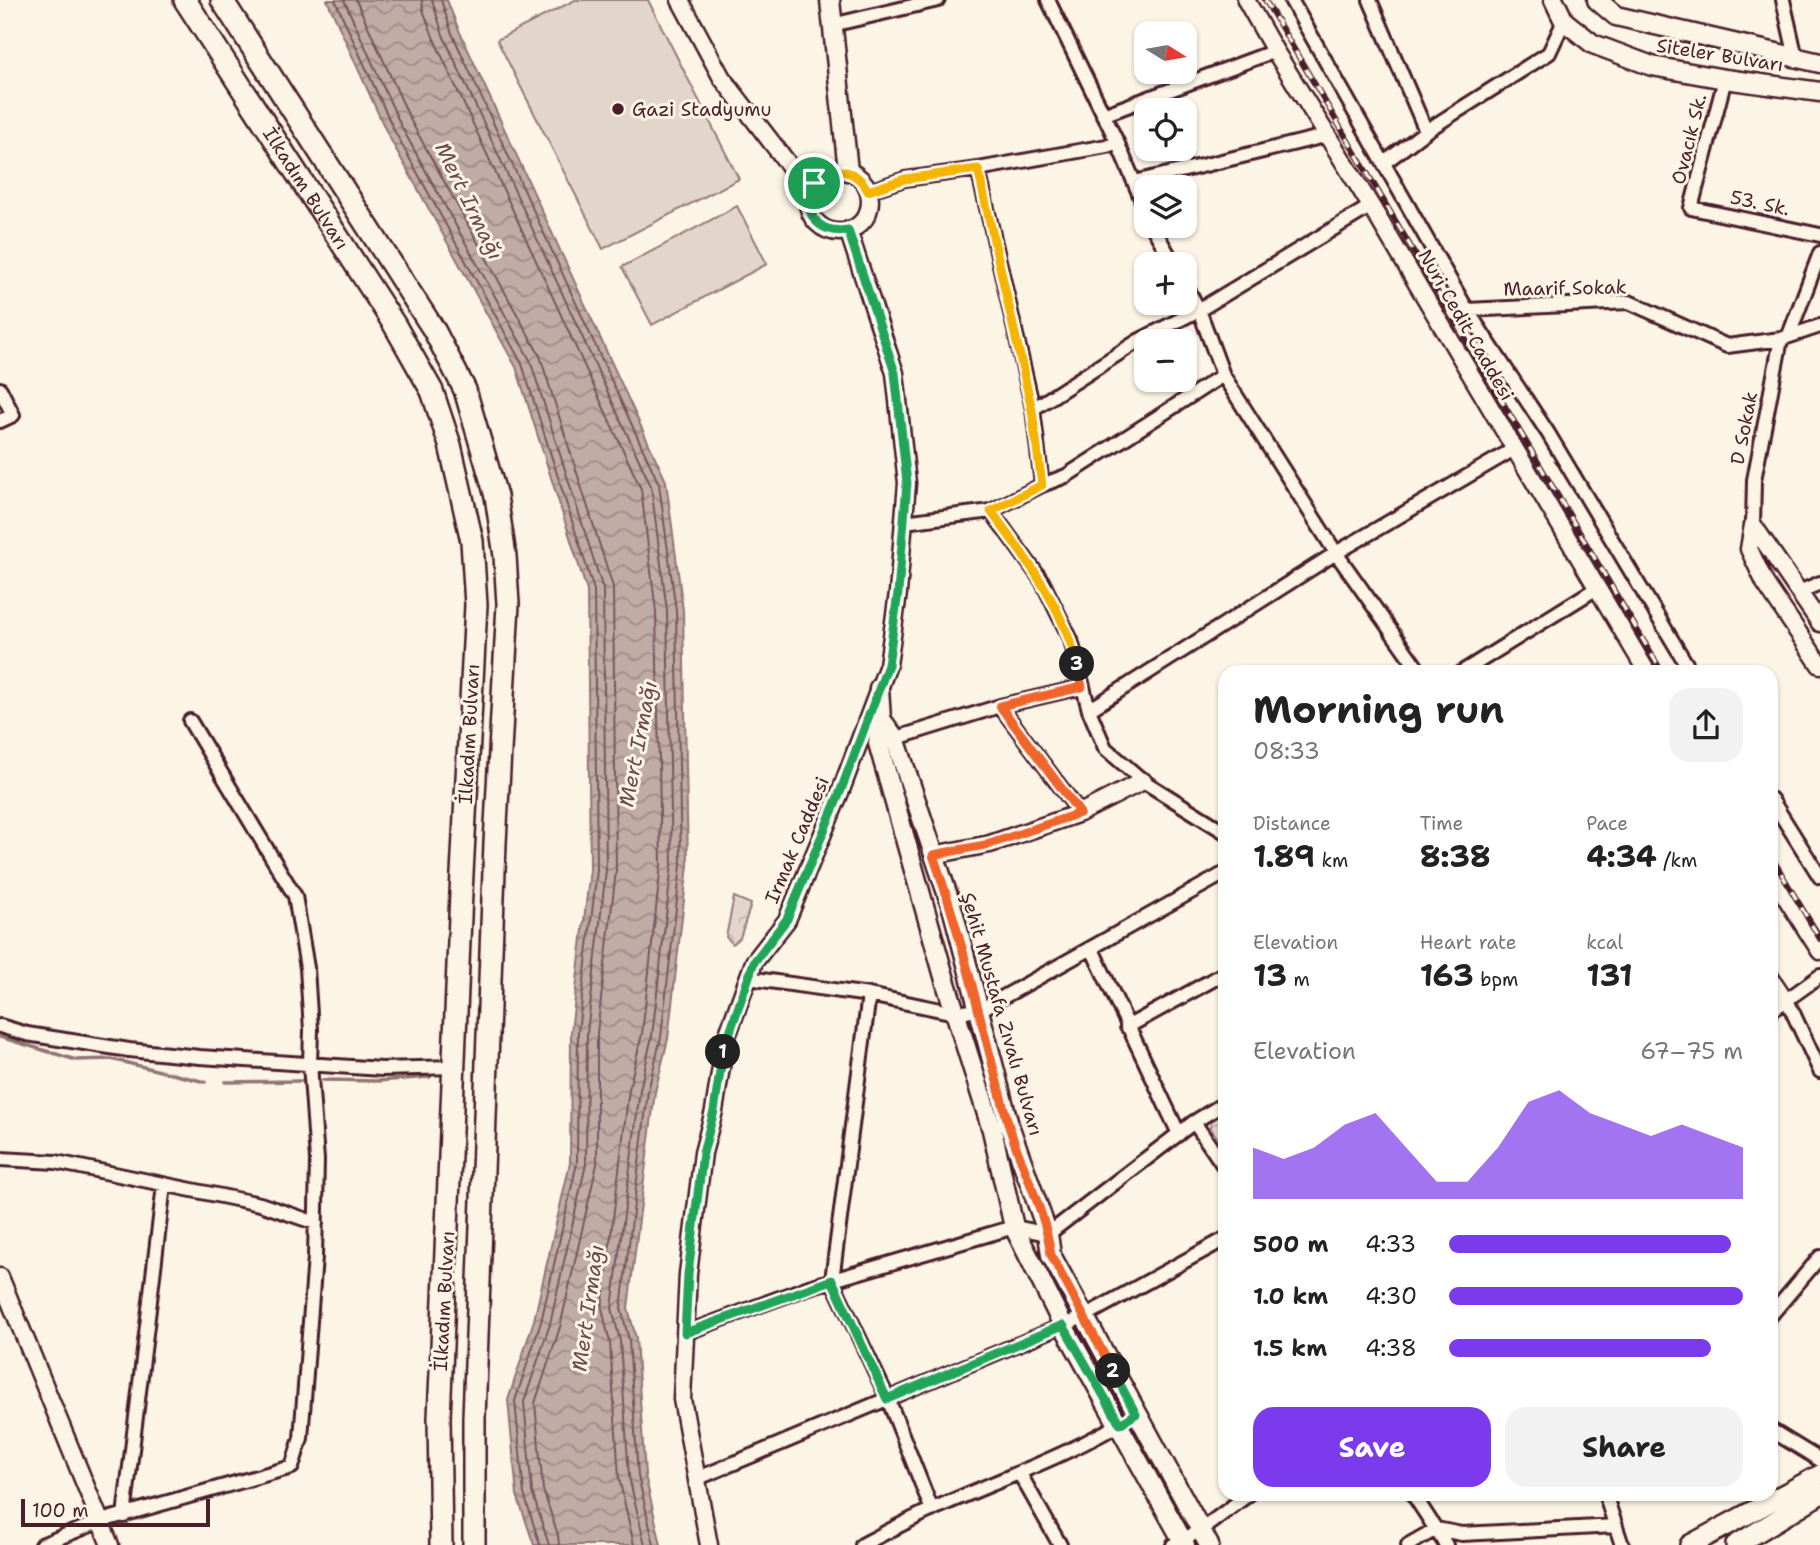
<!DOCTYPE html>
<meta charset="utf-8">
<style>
:root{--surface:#fff;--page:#f2f2f2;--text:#222;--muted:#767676;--accent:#7c3aed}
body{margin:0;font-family:"Shantell Sans",sans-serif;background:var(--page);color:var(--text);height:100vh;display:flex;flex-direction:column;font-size:26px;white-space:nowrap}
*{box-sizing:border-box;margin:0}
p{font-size:23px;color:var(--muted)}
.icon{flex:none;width:38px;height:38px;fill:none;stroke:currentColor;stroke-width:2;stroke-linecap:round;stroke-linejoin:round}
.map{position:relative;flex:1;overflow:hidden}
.details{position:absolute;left:1218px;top:665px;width:560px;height:836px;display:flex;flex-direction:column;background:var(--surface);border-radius:21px;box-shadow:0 2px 5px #0004}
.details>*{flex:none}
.needle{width:46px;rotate:101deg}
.tools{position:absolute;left:1134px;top:21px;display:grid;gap:14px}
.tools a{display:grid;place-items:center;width:63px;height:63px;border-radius:14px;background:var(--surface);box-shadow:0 2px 5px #0004;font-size:35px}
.scale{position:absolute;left:21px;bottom:18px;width:189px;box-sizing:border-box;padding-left:7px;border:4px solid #4a1f2b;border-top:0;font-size:19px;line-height:24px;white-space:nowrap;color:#4a1f2b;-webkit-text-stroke:5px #fcf5e5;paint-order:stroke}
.pin{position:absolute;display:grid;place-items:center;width:60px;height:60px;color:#fff;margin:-30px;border:4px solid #fff;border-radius:50%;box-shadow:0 2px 7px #0007}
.km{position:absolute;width:35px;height:35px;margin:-18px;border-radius:50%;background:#222;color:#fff;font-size:19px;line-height:35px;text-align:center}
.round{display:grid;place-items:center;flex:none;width:74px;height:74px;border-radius:21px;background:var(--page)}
.head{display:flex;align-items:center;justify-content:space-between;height:119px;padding:0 35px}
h1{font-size:38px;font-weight:700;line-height:52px}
.figures{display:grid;grid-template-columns:repeat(3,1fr);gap:10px;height:119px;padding:7px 35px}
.figures div{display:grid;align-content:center}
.figures b{font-size:30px;font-weight:700}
.figures small{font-size:19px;font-weight:400}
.figures p{font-size:19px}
.chart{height:196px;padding:14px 35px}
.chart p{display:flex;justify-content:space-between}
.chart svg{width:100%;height:126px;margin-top:7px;fill:var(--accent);opacity:.7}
.button{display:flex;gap:14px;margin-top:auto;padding:14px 35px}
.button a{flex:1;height:80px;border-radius:21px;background:var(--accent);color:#fff;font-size:28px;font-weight:700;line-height:80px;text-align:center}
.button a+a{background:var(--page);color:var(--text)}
ul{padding:0 35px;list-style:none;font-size:23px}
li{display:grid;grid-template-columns:112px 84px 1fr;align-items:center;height:52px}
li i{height:18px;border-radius:9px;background:var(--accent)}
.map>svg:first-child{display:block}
.park{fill:url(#park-crowns);stroke:#967a7a;stroke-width:2}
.pitch{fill:#e2d5ca;stroke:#967a7a;stroke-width:2}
.water{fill:url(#water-waves);stroke:#917474;stroke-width:2}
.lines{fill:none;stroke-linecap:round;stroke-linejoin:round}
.shore{stroke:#79575c;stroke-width:2}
.stream{stroke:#917474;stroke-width:3.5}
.minor-casing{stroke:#4a1f2b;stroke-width:18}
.tertiary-casing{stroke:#4a1f2b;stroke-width:21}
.secondary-casing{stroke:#4a1f2b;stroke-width:23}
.primary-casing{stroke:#4a1f2b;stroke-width:24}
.trunk-casing{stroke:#4a1f2b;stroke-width:26}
.minor{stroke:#fcf5e5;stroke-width:12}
.tertiary{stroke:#fcf5e5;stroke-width:16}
.secondary{stroke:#fcf5e5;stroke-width:18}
.primary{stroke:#fcf5e5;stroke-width:19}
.trunk{stroke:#fcf5e5;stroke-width:21}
.rail-casing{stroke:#4a1f2b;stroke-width:6}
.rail{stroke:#fcf5e5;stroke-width:3.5;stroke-dasharray:10;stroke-linecap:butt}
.split-1-casing{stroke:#fff;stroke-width:14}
.split-2-casing{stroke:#fff;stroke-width:14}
.split-3-casing{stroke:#fff;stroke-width:14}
.split-4-casing{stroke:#fff;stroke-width:14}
.split-1{stroke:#22a559;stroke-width:9}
.split-2{stroke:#22a559;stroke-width:9}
.split-3{stroke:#f0652b;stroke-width:9}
.split-4{stroke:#f5b400;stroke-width:9}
.poi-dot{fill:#4a1f2b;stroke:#fcf5e5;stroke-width:2.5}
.labels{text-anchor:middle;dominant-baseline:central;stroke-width:6;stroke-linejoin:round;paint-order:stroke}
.street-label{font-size:19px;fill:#4a1f2b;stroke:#fcf5e5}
.poi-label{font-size:19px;fill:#4a1f2b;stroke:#fcf5e5;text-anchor:start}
.water-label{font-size:21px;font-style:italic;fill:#6d4950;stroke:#fcf5e5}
</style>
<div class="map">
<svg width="1820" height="1545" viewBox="0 0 1820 1545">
<defs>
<pattern id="park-crowns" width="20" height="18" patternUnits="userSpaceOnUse" patternTransform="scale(1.75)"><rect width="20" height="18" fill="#e2d5ca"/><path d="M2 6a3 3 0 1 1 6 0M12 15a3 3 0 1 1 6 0" fill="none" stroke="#c3b6ae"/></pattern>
<pattern id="water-waves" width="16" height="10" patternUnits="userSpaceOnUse" patternTransform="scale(1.75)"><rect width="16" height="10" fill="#c0aca5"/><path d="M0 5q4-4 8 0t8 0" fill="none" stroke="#9e8b87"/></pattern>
</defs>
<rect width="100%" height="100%" fill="#fcf5e5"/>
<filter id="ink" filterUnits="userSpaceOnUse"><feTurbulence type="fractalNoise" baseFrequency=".0143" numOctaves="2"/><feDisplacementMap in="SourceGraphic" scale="14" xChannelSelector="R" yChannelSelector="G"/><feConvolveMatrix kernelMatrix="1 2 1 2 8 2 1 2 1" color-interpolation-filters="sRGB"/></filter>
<g filter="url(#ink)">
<path class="park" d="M 734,897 L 751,904 L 740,938 L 733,944 L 726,937 Z
M 1225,1108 L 1225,1150 L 1210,1127 L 1214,1115 Z"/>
<path class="pitch" d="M 575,0 L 648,0 L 739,179 L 603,249 L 497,40 Z
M 737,206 L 767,264 L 652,325 L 622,267 Z"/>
<path class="water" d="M 327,0 L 447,0 L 458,28 L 666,481 L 683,610 L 688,865 L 668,1039 L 655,1092 L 628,1308 L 636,1338 L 645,1475 L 661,1545 L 534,1545 L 517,1495 L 508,1400 L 534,1320 L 570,1163 L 571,1032 L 590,869 L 587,591 L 516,367 L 387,133 Z"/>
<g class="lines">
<path class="shore" d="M 335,0 L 394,130 L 522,364 L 594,590 L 597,870 L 578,1032 L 577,1163 L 541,1322 L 515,1401 L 524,1494 L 540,1545
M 344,0 L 401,126 L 530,360 L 603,589 L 606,870 L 587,1033 L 586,1164 L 550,1324 L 524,1402 L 532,1492 L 549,1545
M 356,0 L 411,121 L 540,356 L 613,587 L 616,871 L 597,1033 L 597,1164 L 560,1327 L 535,1403 L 543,1490 L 558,1535 L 559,1545
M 422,0 L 423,10 L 434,39 L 641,489 L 656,612 L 661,864 L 642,1034 L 629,1089 L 602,1308 L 610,1343 L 619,1478 L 634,1545
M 432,0 L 443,35 L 651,486 L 667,611 L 672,864 L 652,1036 L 640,1090 L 612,1308 L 620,1341 L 629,1477 L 645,1545
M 441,0 L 451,31 L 659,484 L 676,611 L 681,865 L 661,1037 L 648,1091 L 621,1308 L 629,1340 L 638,1476 L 654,1545"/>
<path class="stream" d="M 0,1037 L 76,1060 L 111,1059 L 205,1082
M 322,1080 L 378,1081 L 430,1077
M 225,1082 L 302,1081"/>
<defs>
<path id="minor" d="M 1048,0 L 1118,144 L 1146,210
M 1291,0 L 1467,310 L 1548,433 L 1691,672
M 1370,0 L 1426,131
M 1783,0 L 1796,58
M 832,25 L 938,0
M 1725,79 L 1691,208 L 1820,235
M 1103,115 L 1275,51
M 1384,163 L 1426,131 L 1549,53 L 1564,21
M 978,169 L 1033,409 L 1042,485
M 1135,182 L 1329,135
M 868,191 L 905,179 L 978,169 L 1118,144
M 1152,226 L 1174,264
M 1185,285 L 1199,310 L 1223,375 L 1336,553 L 1420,672
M 1467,310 L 1629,302 L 1727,346 L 1781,339 L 1820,326
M 1789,335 L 1820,253
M 0,389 L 13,415 L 0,421
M 1033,409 L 1138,341 L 1199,310 L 1371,206
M 991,511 L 1042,581 L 1071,640 L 1089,710 L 1105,748 L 1143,781 L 1225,832
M 904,522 L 991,511 L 1042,485 L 1066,476 L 1223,375
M 1753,525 L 1754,480 L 1781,339
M 1799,592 L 1820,583
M 1462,672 L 1597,588
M 1000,706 L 1080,813
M 1089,710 L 1336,553 L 1514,449
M 890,740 L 1000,706 L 1082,687
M 1771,799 L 1820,877
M 1092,949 L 1179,1134
M 1771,976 L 1787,1000 L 1820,1071
M 748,978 L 869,995 L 955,1013 L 980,1010 L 1225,873
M 869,995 L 832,1280 L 888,1399 L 932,1510
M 1771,1011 L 1820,976
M 0,1026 L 27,1034 L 129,1050 L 200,1057 L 382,1069 L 454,1067
M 1127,1027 L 1225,973
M 1194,1122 L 1225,1168
M 0,1159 L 56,1162 L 260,1204 L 316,1223
M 1771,1315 L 1820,1257
M 685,1333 L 809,1287 L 1014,1227 L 1048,1234 L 1194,1122 L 1225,1103
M 1771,1430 L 1820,1460
M 1020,1474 L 1060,1545
M 696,1479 L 1083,1317 L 1225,1239
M 1413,1494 L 1446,1545
M 1605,1494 L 1622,1545
M 124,1516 L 164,1185
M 41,1545 L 101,1521 L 292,1467 L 301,1438 L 315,1257 L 317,1160 L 310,1064 L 311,1030 L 307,968 L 295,896 L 190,721
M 862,1545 C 885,1533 909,1520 933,1509 C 1001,1479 1073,1454 1136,1414
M 1173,1545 L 1201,1530 L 1249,1494
M 1408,1545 L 1436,1529 L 1462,1534 L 1616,1526"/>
<path id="tertiary" d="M 680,0 L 722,78 L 809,191
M 1246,0 L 1275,51 L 1371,206 L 1647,672
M808 201a31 31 0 1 1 62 0a31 31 0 1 1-62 0Z
M 1753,525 L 1749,549 L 1765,583 L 1820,665
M 1753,525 L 1820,623
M 933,855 L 990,844 L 1080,813 L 1143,781
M 1771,874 L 1820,951
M 0,1277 L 110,1545
M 709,1545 L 682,1399 L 688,1274 L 703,1153 L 714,1111 L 725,1042 L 754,962 L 787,920 L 841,790 L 888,665 L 898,593 L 907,483 L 895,373 L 848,230"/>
<path id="secondary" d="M 830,0 L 848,171
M 1554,0 L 1564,21 L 1593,44 L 1652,66 L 1725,79 L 1820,92
M 1597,0 L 1616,16 L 1820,63
M 879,688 L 881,719 L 878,743 L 945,980 L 992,1130 L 1014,1227 L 1063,1325 L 1185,1545
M 881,719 L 895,738 L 953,911 L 1009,1125 L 1048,1234 L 1051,1255 L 1209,1545"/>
<path id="primary" d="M 1690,1545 L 1820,1475
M 1736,1545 L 1820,1494"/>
<g id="trunk">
<path id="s1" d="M 185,0 L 394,324 L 432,391 L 450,445 L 472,541 L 476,605 L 461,893 L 439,1418 L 441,1545"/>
<path d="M 222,0 L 434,330 L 465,390 L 496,496 L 505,556 L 508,604 L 495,843 L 474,1418 L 474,1545"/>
</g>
</defs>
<use href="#minor" class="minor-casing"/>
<use href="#tertiary" class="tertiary-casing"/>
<use href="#secondary" class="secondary-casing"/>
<use href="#primary" class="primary-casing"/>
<use href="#trunk" class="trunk-casing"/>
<use href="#minor" class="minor"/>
<use href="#tertiary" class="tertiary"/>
<use href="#secondary" class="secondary"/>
<use href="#primary" class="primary"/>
<use href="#trunk" class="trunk"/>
<defs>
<path id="rail" d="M 1265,0 L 1662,672
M 1771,856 L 1820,939"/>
</defs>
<use href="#rail" class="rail-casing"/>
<use href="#rail" class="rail"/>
</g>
</g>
<g class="lines" filter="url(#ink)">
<defs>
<path id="split-1" d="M 723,1052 L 754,962 L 787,919 L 841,790 L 888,665 L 898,593 L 907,483 L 895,373 L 848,230 C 817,235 800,211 814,183"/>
<path id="split-2" d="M 723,1052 L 714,1111 L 703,1153 L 688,1274 L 685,1333 L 832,1280 L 887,1399 L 1063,1325 L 1120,1424 L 1136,1414 L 1113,1371"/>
<path id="split-3" d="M 1077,664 L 1082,687 L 1000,706 L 1080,813 L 990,844 L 933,855 C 964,942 983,1033 1008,1123 C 1021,1167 1045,1209 1051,1255 L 1113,1371"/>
<path id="split-4" d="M 814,183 C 832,164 856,168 868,191 L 905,179 L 978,169 L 1032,410 L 1042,485 L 991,511 C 1027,560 1062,604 1077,664"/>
</defs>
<use href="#split-1" class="split-1-casing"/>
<use href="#split-2" class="split-2-casing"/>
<use href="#split-3" class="split-3-casing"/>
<use href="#split-4" class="split-4-casing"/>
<use href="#split-1" class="split-1"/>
<use href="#split-2" class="split-2"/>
<use href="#split-3" class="split-3"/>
<use href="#split-4" class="split-4"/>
</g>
<circle class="poi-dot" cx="618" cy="109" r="7"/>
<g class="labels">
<g class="street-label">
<text transform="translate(1720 55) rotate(9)">Siteler Bulvarı</text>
<text transform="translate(1689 139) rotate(-76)">Ovacık Sk.</text>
<text stroke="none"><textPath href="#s1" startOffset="224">İlkadım Bulvarı</textPath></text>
<text transform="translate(1760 203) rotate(12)">53. Sk.</text>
<text transform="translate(1565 288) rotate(-1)">Maarif Sokak</text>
<text transform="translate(1466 325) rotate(60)">Nuri Cedit Caddesi</text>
<text transform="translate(1744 428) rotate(-79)">D Sokak</text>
<text transform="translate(469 734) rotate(-87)">İlkadım Bulvarı</text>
<text transform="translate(797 840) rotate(-67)">Irmak Caddesi</text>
<text transform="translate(1002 1014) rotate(74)">Şehit Mustafa Zıvalı Bulvarı</text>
<text transform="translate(444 1301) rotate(-87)">İlkadım Bulvarı</text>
</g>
<g class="poi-label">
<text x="632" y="109">Gazi Stadyumu</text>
</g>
<g class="water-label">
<text transform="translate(469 201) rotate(64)">Mert Irmağı</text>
<text transform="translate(638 744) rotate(-79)">Mert Irmağı</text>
<text transform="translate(588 1308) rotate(-82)">Mert Irmağı</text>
</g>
</g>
</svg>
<div class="tools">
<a><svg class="needle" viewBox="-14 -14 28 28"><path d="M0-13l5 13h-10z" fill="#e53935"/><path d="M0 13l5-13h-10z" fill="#767676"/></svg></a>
<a><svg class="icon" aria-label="locate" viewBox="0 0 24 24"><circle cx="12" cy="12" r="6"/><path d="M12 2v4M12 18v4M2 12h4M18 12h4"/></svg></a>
<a><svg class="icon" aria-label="layers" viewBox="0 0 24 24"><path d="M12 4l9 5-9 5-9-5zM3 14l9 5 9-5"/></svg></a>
<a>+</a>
<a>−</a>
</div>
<div class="scale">100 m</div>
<div class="pin" style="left:814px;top:183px;background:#1e9e55"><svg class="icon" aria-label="arrive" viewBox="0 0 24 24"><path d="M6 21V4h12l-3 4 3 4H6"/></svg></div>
<b class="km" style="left:723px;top:1052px">1</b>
<b class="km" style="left:1113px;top:1371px">2</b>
<b class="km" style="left:1077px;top:664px">3</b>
<section class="details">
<div class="head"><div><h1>Morning run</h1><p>08:33</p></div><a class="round"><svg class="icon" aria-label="share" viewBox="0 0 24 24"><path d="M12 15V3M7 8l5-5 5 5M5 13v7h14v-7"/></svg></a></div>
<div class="figures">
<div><p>Distance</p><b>1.89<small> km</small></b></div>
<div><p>Time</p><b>8:38</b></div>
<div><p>Pace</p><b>4:34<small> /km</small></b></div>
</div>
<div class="figures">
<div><p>Elevation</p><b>13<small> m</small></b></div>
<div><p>Heart rate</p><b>163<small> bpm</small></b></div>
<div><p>kcal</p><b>131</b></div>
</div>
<div class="chart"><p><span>Elevation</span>67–75 m</p>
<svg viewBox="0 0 160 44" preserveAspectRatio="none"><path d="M0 44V26L10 30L20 26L30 18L40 14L50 26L60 38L70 38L80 26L90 10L100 6L110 14L120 18L130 22L140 18L150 22L160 26V44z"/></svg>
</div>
<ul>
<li><b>500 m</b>4:33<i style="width:96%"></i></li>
<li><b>1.0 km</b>4:30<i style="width:100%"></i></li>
<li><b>1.5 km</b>4:38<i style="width:89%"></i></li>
</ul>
<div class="button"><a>Save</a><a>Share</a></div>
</section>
</div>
